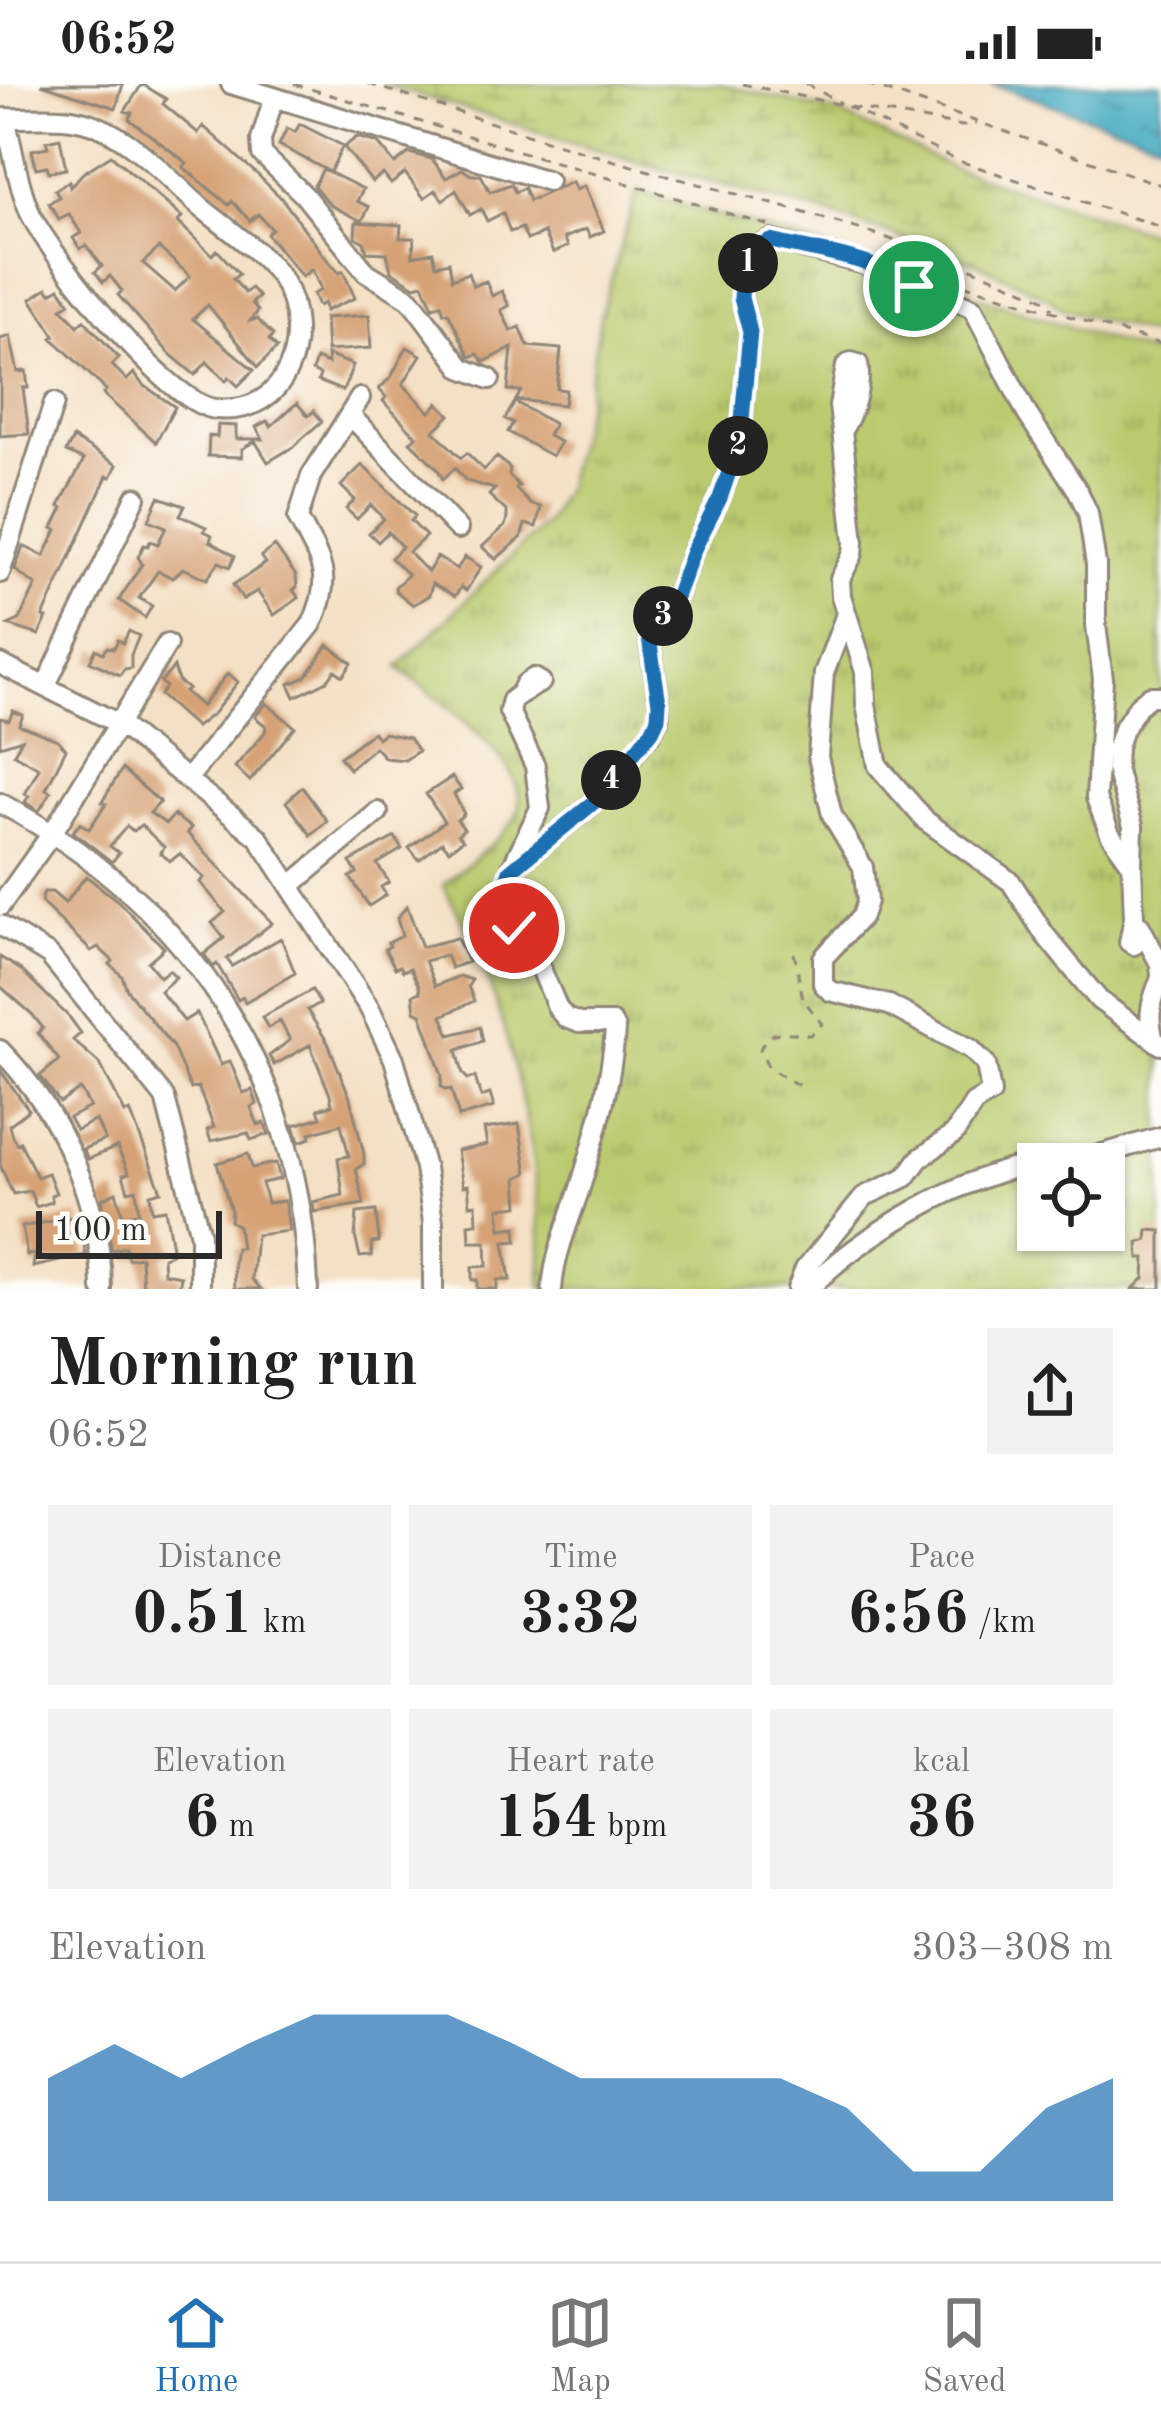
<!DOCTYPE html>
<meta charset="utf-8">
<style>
:root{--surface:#fff;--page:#f2f2f2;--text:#222;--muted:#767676;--line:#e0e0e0;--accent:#1f6fb2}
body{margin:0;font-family:"Old Standard TT",serif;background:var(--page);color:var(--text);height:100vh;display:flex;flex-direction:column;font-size:45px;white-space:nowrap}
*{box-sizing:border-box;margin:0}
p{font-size:39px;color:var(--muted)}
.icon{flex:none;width:66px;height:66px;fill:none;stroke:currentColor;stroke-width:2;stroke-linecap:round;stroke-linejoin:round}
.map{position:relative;height:1205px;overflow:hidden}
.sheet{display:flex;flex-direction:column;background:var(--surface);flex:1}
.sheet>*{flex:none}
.fabs{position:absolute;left:1017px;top:1059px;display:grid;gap:24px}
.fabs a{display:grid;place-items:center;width:108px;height:108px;border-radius:0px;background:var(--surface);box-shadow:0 3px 9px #0004;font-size:60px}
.scale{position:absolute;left:36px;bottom:30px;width:186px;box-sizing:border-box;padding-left:12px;border:6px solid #2b2b2b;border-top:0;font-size:33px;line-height:42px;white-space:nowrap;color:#2b2b2b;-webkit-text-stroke:9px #fdfcf7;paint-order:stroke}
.pin{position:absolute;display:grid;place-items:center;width:102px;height:102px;color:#fff;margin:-51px;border:6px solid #fff;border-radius:50%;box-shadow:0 3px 12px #0007}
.km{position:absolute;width:60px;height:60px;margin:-30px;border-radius:50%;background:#222;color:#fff;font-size:33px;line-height:60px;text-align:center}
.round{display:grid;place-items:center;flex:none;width:126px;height:126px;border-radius:0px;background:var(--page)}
.overview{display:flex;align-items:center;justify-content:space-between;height:204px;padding:0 48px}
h1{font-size:66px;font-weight:700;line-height:90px}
.figures{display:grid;grid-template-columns:repeat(3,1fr);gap:18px;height:204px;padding:12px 48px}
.figures div{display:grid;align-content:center;border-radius:0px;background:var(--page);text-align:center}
.figures b{font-size:60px;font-weight:700}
.figures small{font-size:33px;font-weight:400}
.figures p{font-size:33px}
.chart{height:336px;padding:24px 48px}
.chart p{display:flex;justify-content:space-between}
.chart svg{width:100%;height:216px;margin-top:12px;fill:var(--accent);opacity:.7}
.status{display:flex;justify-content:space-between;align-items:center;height:84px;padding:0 60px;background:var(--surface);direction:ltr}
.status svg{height:33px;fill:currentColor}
.menu{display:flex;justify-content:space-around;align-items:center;height:168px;border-top:3px solid var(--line);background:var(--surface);font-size:33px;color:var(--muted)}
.menu a{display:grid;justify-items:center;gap:6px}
.menu .on{color:var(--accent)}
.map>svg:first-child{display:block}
.grass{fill:url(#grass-tufts);stroke:#727a4c;stroke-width:3;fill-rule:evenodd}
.wetland{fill:url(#wetland-marsh);stroke:#727a4c;stroke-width:3}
.water{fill:url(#water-ripples);stroke:#366a76;stroke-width:3}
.building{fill:#d5a174;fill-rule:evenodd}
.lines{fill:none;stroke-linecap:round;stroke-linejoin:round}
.minor-casing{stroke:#908678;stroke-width:24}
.path{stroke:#908678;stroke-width:3;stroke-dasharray:9 9;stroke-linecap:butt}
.minor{stroke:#fff;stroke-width:18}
.route-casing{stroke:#fff;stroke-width:24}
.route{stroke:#1f6fb2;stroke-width:15}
</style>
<div class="status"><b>06:52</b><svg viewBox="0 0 49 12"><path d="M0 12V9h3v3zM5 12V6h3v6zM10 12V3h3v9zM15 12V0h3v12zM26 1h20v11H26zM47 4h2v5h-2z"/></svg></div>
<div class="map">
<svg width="1161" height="1205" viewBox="0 0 1161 1205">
<defs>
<pattern id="grass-tufts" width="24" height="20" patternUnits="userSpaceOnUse" patternTransform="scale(3)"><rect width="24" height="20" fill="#baca6d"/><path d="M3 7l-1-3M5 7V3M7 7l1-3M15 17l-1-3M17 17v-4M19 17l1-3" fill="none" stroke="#97a45a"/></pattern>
<pattern id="wetland-marsh" width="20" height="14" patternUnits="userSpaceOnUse" patternTransform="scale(3)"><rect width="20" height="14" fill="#baca6d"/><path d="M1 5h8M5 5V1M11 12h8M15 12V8" fill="none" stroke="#97a45a"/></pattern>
<pattern id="water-ripples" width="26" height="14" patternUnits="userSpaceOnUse" patternTransform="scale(3)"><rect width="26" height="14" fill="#42aac2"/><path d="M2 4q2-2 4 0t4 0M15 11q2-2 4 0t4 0" fill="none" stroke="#378b9e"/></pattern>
</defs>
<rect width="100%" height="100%" fill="#fdfcf7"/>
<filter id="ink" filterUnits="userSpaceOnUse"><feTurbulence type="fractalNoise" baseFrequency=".00833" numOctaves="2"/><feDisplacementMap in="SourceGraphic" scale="24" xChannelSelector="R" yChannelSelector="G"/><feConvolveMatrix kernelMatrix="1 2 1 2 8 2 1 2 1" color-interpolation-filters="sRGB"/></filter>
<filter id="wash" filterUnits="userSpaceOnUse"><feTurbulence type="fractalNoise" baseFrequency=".004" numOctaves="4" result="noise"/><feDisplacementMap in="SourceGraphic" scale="48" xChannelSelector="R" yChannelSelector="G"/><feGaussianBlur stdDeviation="2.7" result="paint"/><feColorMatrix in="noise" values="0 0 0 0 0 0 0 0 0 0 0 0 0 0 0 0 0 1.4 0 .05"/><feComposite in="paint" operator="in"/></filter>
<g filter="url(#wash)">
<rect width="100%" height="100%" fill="#f4e0c4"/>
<path class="grass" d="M 637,107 L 877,179 L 1161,273 L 1161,1205 L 542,1205 C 542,1094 521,981 481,877 C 471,851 456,826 443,801 C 465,781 496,761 513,737 C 548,688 431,611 398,583 L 548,436 L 565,403 L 586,320 L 600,234 ZM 1038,1080 L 1104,1080 L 1104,1146 L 1038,1146 Z"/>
<path class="wetland" d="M 382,0 L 720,0 L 838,29 L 953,84 L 1161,152 L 1161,254 L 1063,225 L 1047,213 L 974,178 L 833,131 L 645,80 Z"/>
<path class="water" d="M 991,0 L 1161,0 L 1161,58 Z"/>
<g id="blocks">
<path class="building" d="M 41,0 L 123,0 L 116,24 Z
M 142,0 L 166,15 L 163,20 L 198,49 L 203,42 L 258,91 L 283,116 L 325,173 L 339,189 L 343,187 L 355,214 L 325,227 L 324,219 L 318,222 L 313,210 L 321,206 L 312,185 L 302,193 L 267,150 L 272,145 L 258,130 L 250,137 L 232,117 L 229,121 L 183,83 L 187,79 L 129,35 L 132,29 L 125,27 Z
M 300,40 L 343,62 L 330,88 L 279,61 L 287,44 L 295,48 Z
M 357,53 L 378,59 L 395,80 L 409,69 L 432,75 L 446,94 L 462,85 L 471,91 L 481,91 L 490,108 L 511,100 L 515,108 L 524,104 L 529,117 L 572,98 L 576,106 L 584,102 L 604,147 L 590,153 L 586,145 L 564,154 L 568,162 L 553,169 L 544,149 L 527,156 L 522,144 L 510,148 L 503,129 L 487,137 L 481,125 L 470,131 L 456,106 L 443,116 L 435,106 L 424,114 L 405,89 L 391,100 L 383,90 L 372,98 L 344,63 Z
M 60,54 L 66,85 L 49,88 L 47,82 L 36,84 L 32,66 L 48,63 L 46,57 Z
M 111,71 L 182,133 L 178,138 L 212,171 L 217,166 L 239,190 L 233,195 L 245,209 L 251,204 L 259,213 L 252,219 L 258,227 L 250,237 L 257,235 L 273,251 L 269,256 L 277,264 L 258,283 L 208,221 L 193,235 L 254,286 L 238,302 L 229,293 L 226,297 L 207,278 L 195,291 L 170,270 L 118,211 L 122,207 L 110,192 L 103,198 L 95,188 L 102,182 L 86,161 L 80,165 L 73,154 L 81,149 L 69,130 L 59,135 L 49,119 L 59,113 L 55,106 L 69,97 L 70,103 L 83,89 ZM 159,164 L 190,192 L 175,207 L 143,179 Z
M 323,85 L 363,105 L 357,117 L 369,123 L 362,137 L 330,121 L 314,102 Z
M 356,138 L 401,141 L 400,154 L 414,154 L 413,172 L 433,168 L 436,181 L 449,178 L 452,195 L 468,189 L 473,202 L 486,197 L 492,212 L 502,207 L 509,222 L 501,226 L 511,247 L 520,243 L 528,262 L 561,265 L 557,305 L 566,306 L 564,321 L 516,316 L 521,307 L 508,306 L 512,264 L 484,278 L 478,270 L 470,273 L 448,228 L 444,229 L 441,220 L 433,223 L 423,200 L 415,202 L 391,187 L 387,169 L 367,168 L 364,158 L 355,153 Z
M 47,204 L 51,209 L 60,204 L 70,219 L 62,224 L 78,242 L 84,236 L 119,274 L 112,281 L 127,296 L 134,289 L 142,300 L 175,323 L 156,358 L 103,310 L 106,306 L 52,254 L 55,252 L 31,215 Z
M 369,231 L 371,264 L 327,267 L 325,234 Z
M 10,252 L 18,288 L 26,287 L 28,304 L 23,304 L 29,350 L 0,352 L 0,255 Z
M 407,263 L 421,271 L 403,300 L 430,328 L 438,319 L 450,331 L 434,347 L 461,374 L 467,369 L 484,386 L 497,373 L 510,384 L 509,391 L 519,402 L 516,405 L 530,420 L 541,423 L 536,443 L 525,440 L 521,454 L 496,475 L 482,463 L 505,442 L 507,434 L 507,428 L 489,411 L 495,405 L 466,397 L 455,384 L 443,395 L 437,384 L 410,358 L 416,352 L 383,317 L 386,313 L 379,305 L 391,293 Z
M 327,271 L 353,281 L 343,307 L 318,297 L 320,291 L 312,287 L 316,275 L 328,280 Z
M 515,318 L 554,340 L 548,352 L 560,358 L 552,372 L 508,348 L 513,339 L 505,335 Z
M 297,319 L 308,332 L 314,327 L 322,337 L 293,363 L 268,378 L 255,357 L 242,365 L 242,373 L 208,372 L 209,352 L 217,353 L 218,341 L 236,342 L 236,355 L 263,355 L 256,343 L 267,337 L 271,342 Z
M 73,354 L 117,381 L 111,393 L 107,392 L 43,533 L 47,534 L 39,551 L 8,541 L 19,536 L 36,501 L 15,486 L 23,462 L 44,472 L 57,446 L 53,444 L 63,424 L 59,422 L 84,376 L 66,368 Z
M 362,381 L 415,432 L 411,437 L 426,452 L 409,468 L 428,488 L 437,473 L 457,485 L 465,473 L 481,483 L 466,507 L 461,503 L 455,512 L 432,500 L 429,511 L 413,521 L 396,507 L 395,503 L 408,491 L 391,474 L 402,463 L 388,448 L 378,458 L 369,449 L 384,435 L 371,421 L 357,435 L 346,425 L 355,416 L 341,402 Z
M 159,413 L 185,422 L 180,431 L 206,443 L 204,447 L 212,451 L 210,457 L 235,472 L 230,483 L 219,478 L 207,495 L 183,484 L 173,494 L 158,487 L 139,514 L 152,522 L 145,534 L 119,516 L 142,480 L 138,473 L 144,461 L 148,462 L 150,457 L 158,460 L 166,443 L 149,436 Z
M 275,462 L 296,492 L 297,503 L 293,506 L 299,514 L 274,531 L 257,507 L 243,516 L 233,501 L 266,479 L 261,472 Z
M 129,547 L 139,552 L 131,571 L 131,584 L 124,585 L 120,591 L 90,577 L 96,565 L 103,569 L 107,563 L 114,564 L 118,556 L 123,559 Z
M 328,561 L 352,579 L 343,592 L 335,586 L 327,597 L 295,613 L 289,600 L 306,593 Z
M 174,583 L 178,597 L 188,605 L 185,608 L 202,622 L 228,589 L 238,598 L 214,629 L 196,643 L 160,611 L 166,603 L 161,598 Z
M 266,619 L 295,643 L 250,697 L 235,683 L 265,648 L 266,642 L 255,633 Z
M 13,627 L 23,631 L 19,641 L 58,656 L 66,665 L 46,705 L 51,708 L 39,727 L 25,718 L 29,712 L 25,710 L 39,684 L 14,670 L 22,655 L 0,662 L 0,634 L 9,636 Z
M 373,648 L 378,654 L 384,649 L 409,654 L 418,667 L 405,676 L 385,674 L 375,663 L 349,685 L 340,673 Z
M 122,685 L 160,718 L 150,729 L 166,740 L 174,731 L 191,744 L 187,749 L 272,839 L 227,875 L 232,882 L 281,854 L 295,889 L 245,918 L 243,913 L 238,916 L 217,880 L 213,883 L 204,870 L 224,854 L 212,839 L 225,828 L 200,798 L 204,794 L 180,770 L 170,777 L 160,769 L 164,763 L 141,741 L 133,747 L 127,742 L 110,762 L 119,769 L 112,778 L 73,748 L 80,739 L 89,745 L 106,720 L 102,718 Z
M 452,693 L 461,705 L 454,710 L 464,730 L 457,736 L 464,745 L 458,750 L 463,756 L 449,766 L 442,758 L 419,776 L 409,764 L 444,738 L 426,710 Z
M 302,703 L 327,737 L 311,751 L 286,718 Z
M 395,753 L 402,765 L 377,780 L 389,798 L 381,803 L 386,811 L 369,822 L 350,793 L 357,789 L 350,778 Z
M 86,792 L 118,817 L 164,864 L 148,878 L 160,893 L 169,886 L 176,893 L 160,907 L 184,937 L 197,929 L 221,981 L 230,977 L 243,1009 L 252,1006 L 257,1020 L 251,1023 L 258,1041 L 264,1039 L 269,1050 L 251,1056 L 248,1049 L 211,1057 L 207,1046 L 214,1043 L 198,1003 L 191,1005 L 173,963 L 127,906 L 122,892 L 110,880 L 113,877 L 98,863 L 91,867 L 41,818 L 44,808 L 52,808 L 65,819 Z
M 407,822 L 422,863 L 457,854 L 468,878 L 451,884 L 446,871 L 425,877 L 435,902 L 459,892 L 472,896 L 468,902 L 474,917 L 442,932 L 450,951 L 480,943 L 483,957 L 457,966 L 463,990 L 468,995 L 475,993 L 481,1013 L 490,1010 L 494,1023 L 459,1033 L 451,1005 L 446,1006 L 441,1002 L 442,992 L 429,952 L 421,930 L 415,927 L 413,911 L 420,908 L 419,902 L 410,884 L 403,887 L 400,882 L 395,884 L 385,865 L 390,862 L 388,859 L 402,852 L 397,834 Z
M 0,873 L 21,886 L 70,934 L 81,949 L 73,956 L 100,980 L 125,1029 L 130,1027 L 161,1107 L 150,1110 L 152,1127 L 165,1125 L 173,1169 L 163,1173 L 164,1189 L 181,1192 L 179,1204 L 143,1205 L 141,1173 L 128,1175 L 125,1163 L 112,1166 L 102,1115 L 116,1108 L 123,1131 L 139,1129 L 136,1105 L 128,1107 L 123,1091 L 129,1089 L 117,1063 L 88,1075 L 83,1065 L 105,1056 L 96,1036 L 76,1046 L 69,1034 L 90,1023 L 80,1005 L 60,1019 L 40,992 L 59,976 L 38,949 L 43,944 L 32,930 L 0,902 Z
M 312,906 L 320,920 L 307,926 L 328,959 L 350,1014 L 364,1070 L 364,1080 L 356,1085 L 364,1120 L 314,1128 L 313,1118 L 343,1111 L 338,1074 L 349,1072 L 341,1040 L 310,1049 L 311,1054 L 299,1058 L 294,1041 L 321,1033 L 318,1025 L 332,1021 L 330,1011 L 310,961 L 274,981 L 269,972 L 290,956 L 280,937 L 268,944 L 262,933 Z
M 0,986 L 29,1026 L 9,1041 L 12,1052 L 17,1060 L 20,1058 L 37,1093 L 48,1089 L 56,1109 L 51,1111 L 52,1118 L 36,1123 L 30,1107 L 13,1110 L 0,1081 Z
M 519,1040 L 527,1089 L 517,1094 L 519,1122 L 499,1124 L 501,1145 L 516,1143 L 517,1157 L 504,1158 L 510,1196 L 497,1196 L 497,1205 L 477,1205 L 477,1196 L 472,1196 L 472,1183 L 487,1182 L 486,1158 L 470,1158 L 469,1140 L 477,1139 L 476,1120 L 470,1121 L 468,1101 L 463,1102 L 457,1067 L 487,1061 L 484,1045 Z
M 248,1070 L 252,1084 L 276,1079 L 280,1095 L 262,1099 L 267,1119 L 285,1117 L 289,1147 L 256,1151 L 252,1195 L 261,1205 L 235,1205 L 234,1177 L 236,1164 L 241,1164 L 238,1142 L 230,1137 L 231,1127 L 217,1079 Z
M 376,1127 L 379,1158 L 371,1159 L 372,1172 L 360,1173 L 355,1152 L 357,1129 Z
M 78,1132 L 86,1171 L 33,1183 L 35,1170 L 27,1171 L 22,1143 Z
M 1148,1146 L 1161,1147 L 1161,1205 L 1133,1205 L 1144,1194 L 1145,1174 L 1139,1174 L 1138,1159 L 1147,1156 Z"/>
</g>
</g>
<g filter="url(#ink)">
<use href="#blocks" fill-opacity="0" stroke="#908678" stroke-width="3"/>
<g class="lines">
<defs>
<path id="minor" d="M 231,0 L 548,97
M 274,13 L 261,56 L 262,70 L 304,111 L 366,188 L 410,215 L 462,284 L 490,295
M 5,34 C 28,35 55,31 77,36 C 126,45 166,93 202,124 C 225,143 269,173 283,197 C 314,252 289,332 216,325 C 169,321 53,175 31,131 C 18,102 13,65 5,34 Z
M 851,278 L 858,280 C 862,301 854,328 842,346 L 839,322 L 846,282 Z
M 350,331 L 458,445
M 842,346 L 854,458 L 853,470 L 840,495 L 841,512 L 865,588 L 866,621 L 878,682 L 926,737 L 1011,798 L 1045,851 L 1099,916 L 1161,961
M 0,489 L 54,319
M 0,580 L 119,640 L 258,753 L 370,925 L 394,975 L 425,1084 L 433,1138 L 433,1205
M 534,594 L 541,598 L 520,610 L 525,600 Z
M 46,601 L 136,413
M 520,610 L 512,616 L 509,627 L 535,682 L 540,724 L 510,787 L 503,808 L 503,826 L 534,868 L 558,925 L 566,934 L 579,939 L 612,939 L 615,945 C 612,997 595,1054 580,1104 C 569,1138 555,1168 552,1205
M 189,693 L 312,540 C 334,492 321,478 298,434 L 311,392 L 360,314
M 0,719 C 190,820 301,988 308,1205
M 1132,781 L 1133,742 L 1116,685 L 1117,663 L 1123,645 L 1138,622 L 1150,612 L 1161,612
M 510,787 L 592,720 L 652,648 L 659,634 L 659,619 L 649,554 L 674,518 L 694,465 L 720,414 L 740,357 L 750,248 L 741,214 L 743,198 L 756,164 L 771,156 L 869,181 L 973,224 L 1027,330 L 1078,407 L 1088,429 L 1096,480 L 1096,541 L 1103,595 L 1096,714 L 1110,750 L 1132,781 L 1134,834 L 1129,858 L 1134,861 L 1139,857 L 1134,842
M 290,802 L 378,728
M 0,822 L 53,748 L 167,560
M 0,841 L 49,871 L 165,1014 L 200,1151 L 200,1205
M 1140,842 L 1160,880 L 1161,892
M 1153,953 C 1147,930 1152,915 1161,894
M 0,966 C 61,1028 101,1117 102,1205
M 1042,1080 L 1092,1073 L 1161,1053
M 797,1205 L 805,1185 L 865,1112 L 906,1093 L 919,1075 L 954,1050 L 974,1019 L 991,1009 L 986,980 L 971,965 L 889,921 L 830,907 L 823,900 L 823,874 L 862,832 L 867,817 L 863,783 L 832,731 L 818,673 L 824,589 L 845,533
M 809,1205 C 857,1153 967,1088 1038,1080"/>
</defs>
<use href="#minor" class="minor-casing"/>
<path class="path" d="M 294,0 L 770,142
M 368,0 C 464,29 560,62 657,89 C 792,125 921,157 1048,217 L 1052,225
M 742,0 L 847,22 L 956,76 L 1161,143
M 806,0 L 841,19
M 867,0 L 1161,101
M 850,23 L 962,42 L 976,40
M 946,195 L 1161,260
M 794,869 L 803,915 L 822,940 L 810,951 C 790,950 768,941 760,966 L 769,984 L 801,1003"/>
<use href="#minor" class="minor"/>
</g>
</g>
<g class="lines" filter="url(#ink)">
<defs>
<path id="route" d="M 514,844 L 503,826 L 503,808 L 510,787 L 592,720 L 652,647 L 658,634 L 659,619 L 649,554 L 674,518 L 694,465 L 720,414 L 740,357 L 750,248 L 741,214 L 742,198 L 756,164 L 771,157 C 817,168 874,174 914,202"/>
</defs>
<use href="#route" class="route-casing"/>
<use href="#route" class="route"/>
</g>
</svg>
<div class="fabs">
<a><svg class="icon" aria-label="locate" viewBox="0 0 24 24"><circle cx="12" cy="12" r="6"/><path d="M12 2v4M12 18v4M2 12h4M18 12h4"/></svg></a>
</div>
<div class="scale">100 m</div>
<div class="pin" style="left:914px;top:202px;background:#1e9e55"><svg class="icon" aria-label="arrive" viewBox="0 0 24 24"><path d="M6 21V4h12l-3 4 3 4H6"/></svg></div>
<div class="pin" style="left:514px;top:844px;background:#d93025"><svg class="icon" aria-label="check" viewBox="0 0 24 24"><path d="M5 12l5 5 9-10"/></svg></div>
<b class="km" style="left:748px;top:179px">1</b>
<b class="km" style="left:738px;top:362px">2</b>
<b class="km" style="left:663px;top:532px">3</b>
<b class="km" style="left:611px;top:696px">4</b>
</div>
<section class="sheet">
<div class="overview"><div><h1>Morning run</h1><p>06:52</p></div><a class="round"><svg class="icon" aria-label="share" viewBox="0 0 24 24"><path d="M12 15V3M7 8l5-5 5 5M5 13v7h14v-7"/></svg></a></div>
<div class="figures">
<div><p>Distance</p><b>0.51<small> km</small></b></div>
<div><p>Time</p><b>3:32</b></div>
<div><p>Pace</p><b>6:56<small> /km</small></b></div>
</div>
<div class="figures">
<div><p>Elevation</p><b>6<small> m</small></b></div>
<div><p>Heart rate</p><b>154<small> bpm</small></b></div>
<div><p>kcal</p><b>36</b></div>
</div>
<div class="chart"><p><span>Elevation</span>303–308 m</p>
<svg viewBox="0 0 160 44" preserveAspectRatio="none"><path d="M0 44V19L10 12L20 19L30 12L40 6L50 6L60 6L70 12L80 19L90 19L100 19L110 19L120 25L130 38L140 38L150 25L160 19V44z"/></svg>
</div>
</section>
<nav class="menu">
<a class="on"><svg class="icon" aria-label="home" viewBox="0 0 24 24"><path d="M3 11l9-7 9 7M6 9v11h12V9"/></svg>Home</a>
<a><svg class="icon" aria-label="map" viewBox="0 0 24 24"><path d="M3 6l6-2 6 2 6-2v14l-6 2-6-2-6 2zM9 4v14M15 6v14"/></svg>Map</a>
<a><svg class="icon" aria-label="saved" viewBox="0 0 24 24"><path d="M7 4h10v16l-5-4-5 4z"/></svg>Saved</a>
</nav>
